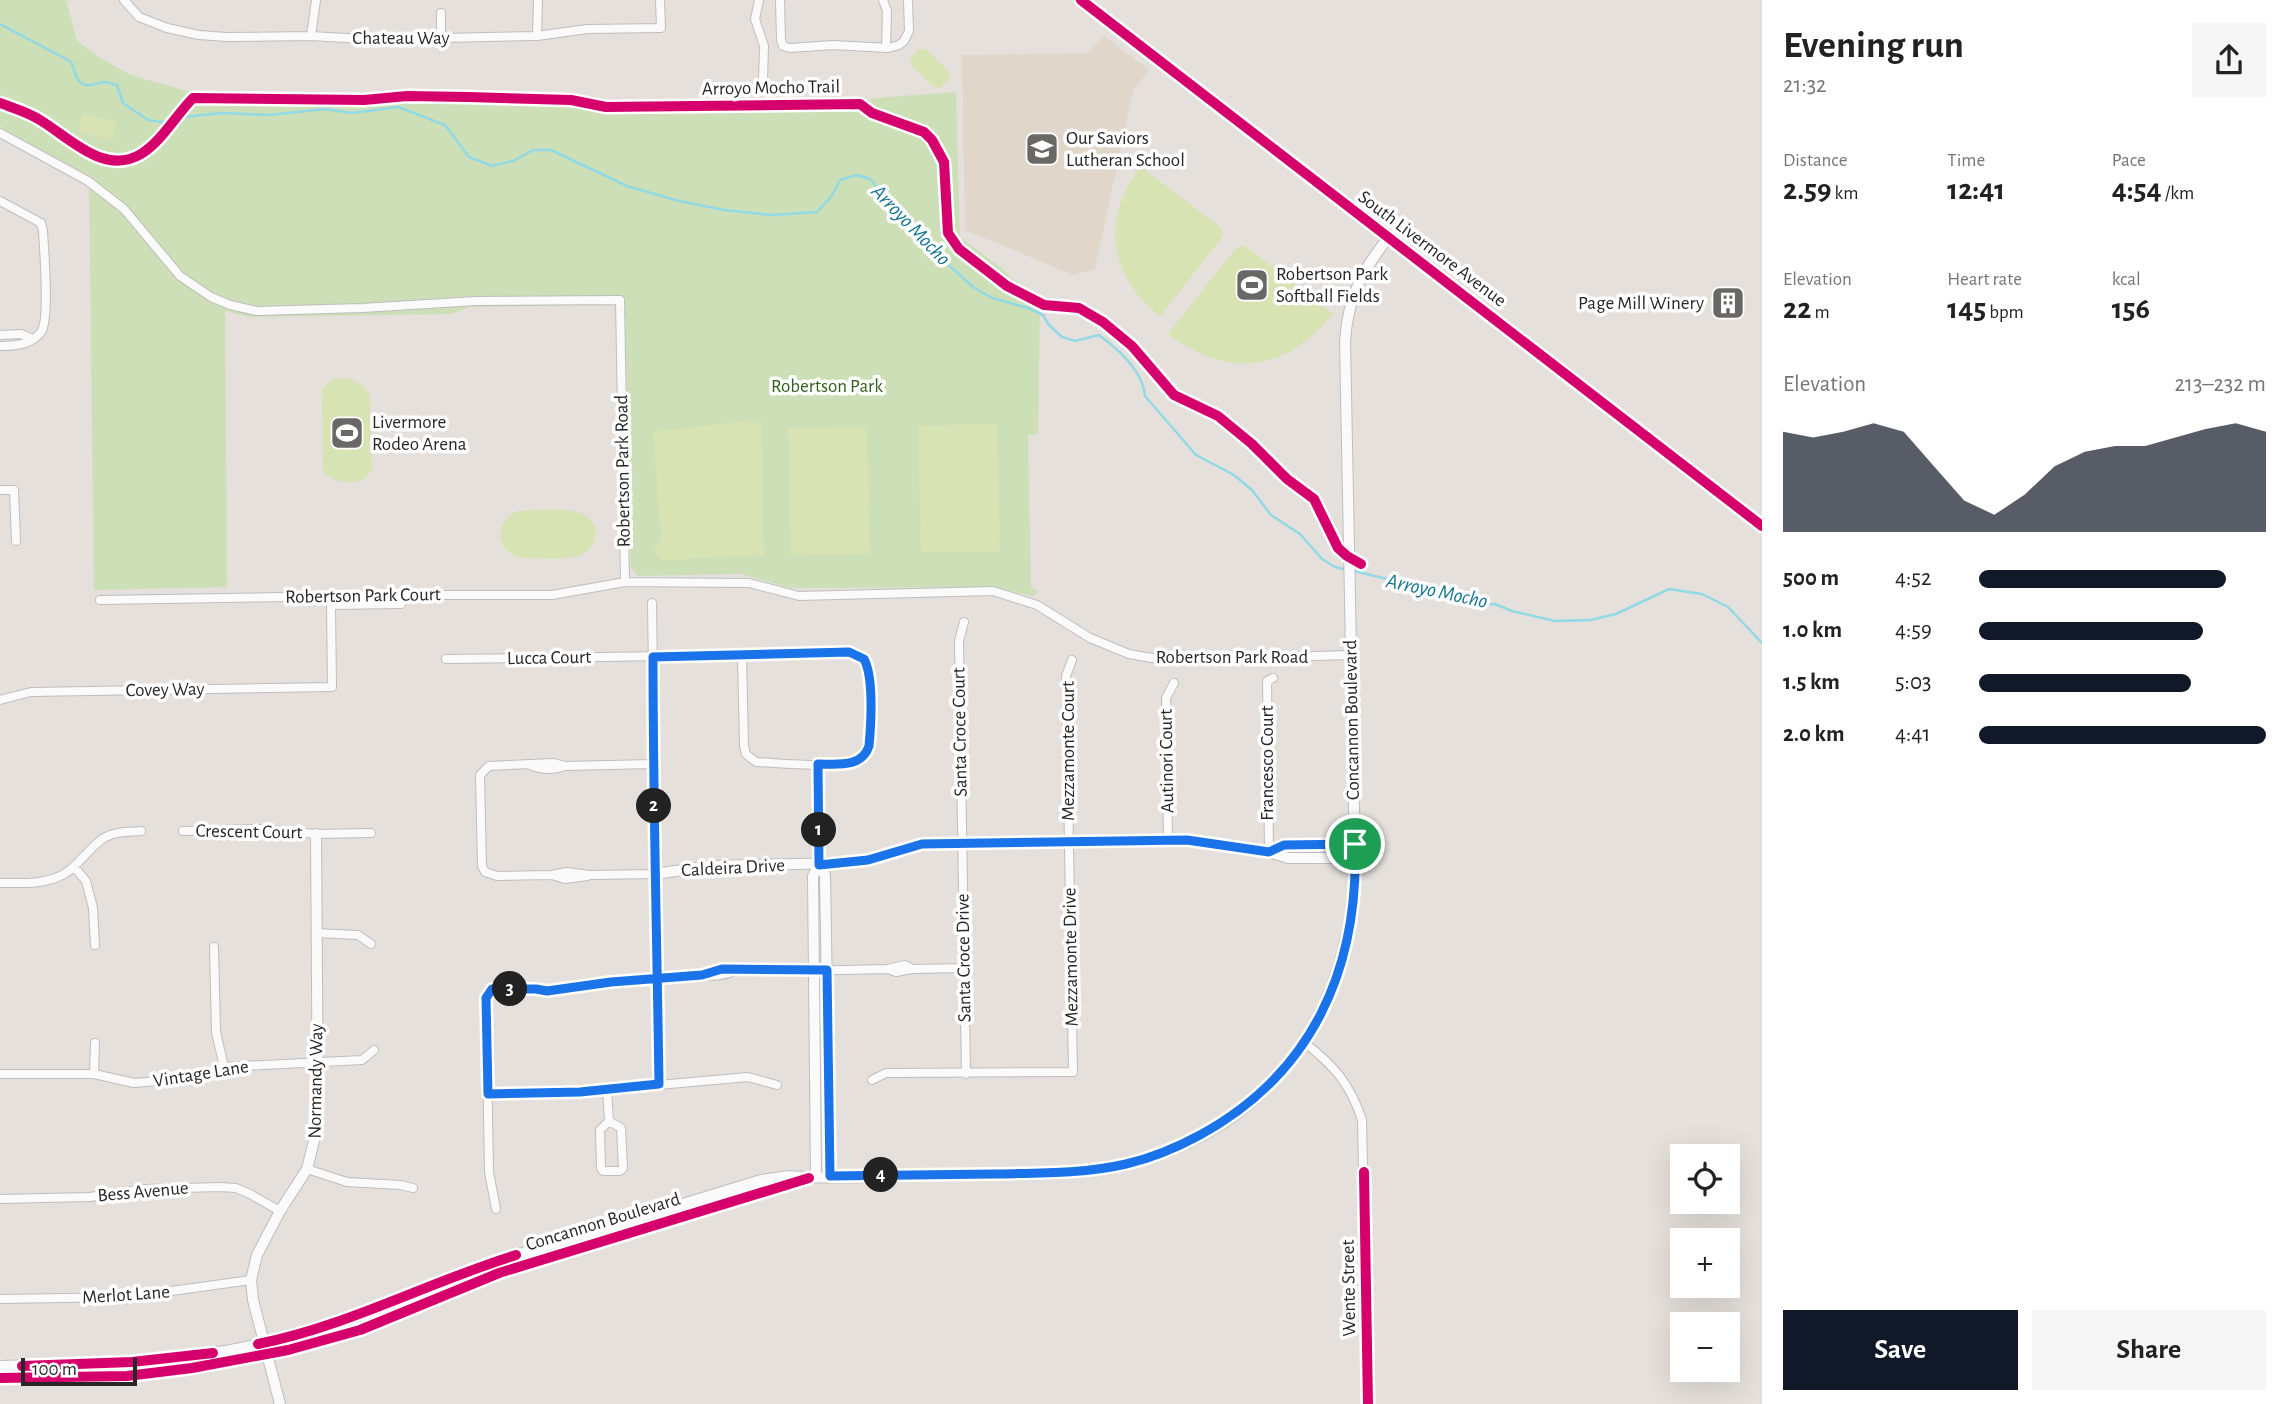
<!DOCTYPE html>
<meta charset="utf-8">
<style>
:root{--surface:#fff;--page:#f6f6f6;--text:#222;--muted:#767676;--accent:#111827}
body{margin:0;font-family:"Alegreya Sans",sans-serif;background:var(--page);color:var(--text);height:100vh;display:flex;flex-direction:column;font-size:26px;white-space:nowrap}
*{box-sizing:border-box;margin:0}
p{font-size:23px;color:var(--muted)}
.icon{flex:none;width:38px;height:38px;fill:none;stroke:currentColor;stroke-width:2;stroke-linecap:round;stroke-linejoin:round}
.map{position:relative;flex:1;overflow:hidden}
.drawer{display:flex;flex-direction:column;background:var(--surface);width:525px}
.drawer>*{flex:none}
.controls{position:absolute;left:1670px;top:1144px;display:grid;gap:14px}
.controls a{display:grid;place-items:center;width:70px;height:70px;border-radius:0px;background:var(--surface);box-shadow:0 7px 28px #0002;font-size:35px}
.scale{position:absolute;left:21px;bottom:18px;width:116px;box-sizing:border-box;padding-left:7px;border:4px solid #272727;border-top:0;font-size:19px;line-height:24px;white-space:nowrap;color:#272727;-webkit-text-stroke:5px #fff;paint-order:stroke}
.pin{position:absolute;display:grid;place-items:center;width:60px;height:60px;color:#fff;margin:-30px;border:4px solid #fff;border-radius:50%;box-shadow:0 2px 7px #0007}
.km{position:absolute;width:35px;height:35px;margin:-18px;border-radius:50%;background:#222;color:#fff;font-size:19px;line-height:35px;text-align:center}
.round{display:grid;place-items:center;flex:none;width:74px;height:74px;border-radius:0px;background:var(--page)}
.summary{display:flex;align-items:center;justify-content:space-between;height:119px;padding:0 21px}
h1{font-size:38px;font-weight:600;line-height:52px}
.stats{display:grid;grid-template-columns:repeat(3,1fr);gap:10px;height:119px;padding:7px 21px}
.stats div{display:grid;align-content:center}
.stats b{font-size:30px;font-weight:600}
.stats small{font-size:19px;font-weight:400}
.stats p{font-size:19px}
.chart{height:196px;padding:14px 21px}
.chart p{display:flex;justify-content:space-between}
.chart svg{width:100%;height:126px;margin-top:7px;fill:var(--accent);opacity:.7}
.action{display:flex;gap:14px;margin-top:auto;padding:14px 21px}
.action a{flex:1;height:80px;border-radius:0px;background:var(--accent);color:#fff;font-size:28px;font-weight:600;line-height:80px;text-align:center}
.action a+a{background:var(--page);color:var(--text)}
ul{padding:0 21px;list-style:none;font-size:23px}
li{display:grid;grid-template-columns:112px 84px 1fr;align-items:center;height:52px}
li i{height:18px;border-radius:9px;background:var(--accent)}
main{display:flex;flex:1;min-height:0}
.map>svg:first-child{display:block}
.education{fill:#e0d6ca}
.green{fill:#ccdfb6}
.pitch{fill:#d7e3b3}
.lines{fill:none;stroke-linecap:round;stroke-linejoin:round}
.stream{stroke:#91dae5;stroke-width:2.5}
.street-casing{stroke:#bfbdbe;stroke-width:10}
.secondary-casing{stroke:#bfbdbe;stroke-width:12}
.street{stroke:#fbfafa;stroke-width:8}
.secondary{stroke:#fbfafa;stroke-width:10}
.cycleway-casing{stroke:#fff;stroke-width:15}
.cycleway{stroke:#d6006c;stroke-width:10}
.route-casing{stroke:#fff;stroke-width:14}
.route{stroke:#1a73e8;stroke-width:9}
.labels{text-anchor:middle;dominant-baseline:central;stroke-width:7;stroke-linejoin:round;paint-order:stroke}
.street-label{font-size:19px;fill:#272727;stroke:#fff}
.poi-label{font-size:19px;fill:#272727;stroke:#fff;text-anchor:start}
.park-label{font-size:19px;fill:#325f1b;stroke:#fff}
.water-label{font-size:21px;font-style:italic;fill:#127490;stroke:#fff}
</style>
<main>
<div class="map">
<svg width="1762" height="1404" viewBox="0 0 1762 1404">
<rect width="100%" height="100%" fill="#e5e0dc"/>
<path class="education" d="M 1104,36 L 1149,70 L 1133,90 L 1095,269 L 1074,275 L 965,230 L 962,55 L 1088,53 Z"/>
<path class="green" d="M 0,0 L 66,0 L 77,41 L 102,59 L 131,75 L 200,95 L 255,98 L 431,96 L 571,100 L 606,107 L 860,104 L 875,98 L 956,92 L 960,237 L 1000,267 L 1040,305 L 1038,434 L 1028,435 L 1031,587 L 1039,592 L 1032,596 L 993,587 L 790,588 L 741,574 L 638,576 L 631,568 L 625,305 L 470,307 L 451,314 L 250,317 L 225,311 L 227,587 L 94,590 L 89,176 L 0,127 Z"/>
<path class="pitch" d="M 919,49 L 926,49 L 950,73 L 949,79 L 940,88 L 934,87 L 911,65 L 910,58 Z
M 83,114 L 117,122 L 112,140 L 78,132 Z
M 1140,166 L 1223,229 L 1222,237 L 1160,317 C 1108,273 1101,222 1140,166 Z
M 1244,245 L 1333,314 C 1283,373 1230,379 1168,334 L 1235,249 Z
M 344,378 C 354,379 365,385 370,395 L 372,470 C 363,487 334,485 323,471 L 322,388 L 333,379 Z
M 756,420 L 762,423 L 764,555 L 663,560 L 652,549 L 661,540 L 653,432 Z
M 997,424 L 1000,551 L 921,552 L 918,426 Z
M 867,427 L 870,554 L 790,555 L 788,428 Z
M 519,511 C 540,511 595,501 596,533 C 596,542 589,551 581,555 C 567,561 536,558 520,558 C 494,551 494,519 519,511 Z"/>
<g class="lines">
<path class="stream" d="M 0,24 L 70,61 C 74,67 75,76 79,81 C 87,90 97,82 106,82 C 108,82 115,85 117,85 L 123,103 L 148,120 L 161,122 L 193,116 L 221,113 L 269,115 L 325,109 L 352,113 L 398,107 L 445,125 L 469,157 L 492,166 L 513,161 L 533,150 L 551,150 L 627,186 L 679,201 L 724,210 L 771,215 L 817,212 L 831,197 L 840,180 L 857,175 L 870,179 L 931,249 L 973,287 L 992,298 L 1028,308 L 1043,315 L 1049,325 L 1062,337 L 1075,341 L 1099,335 C 1118,349 1143,371 1145,396 L 1196,455 L 1234,475 L 1252,490 L 1271,515 L 1300,534 L 1322,559 L 1335,567 L 1347,570
M 1354,571 L 1400,582 L 1438,596 L 1479,605 L 1495,604 L 1512,611 L 1555,621 L 1591,620 L 1616,614 L 1669,589 L 1702,594 L 1728,607 L 1762,643"/>
<defs>
<path id="street" d="M 124,0 L 139,17 L 167,28 L 199,35 L 227,37 L 311,36 L 363,39 L 441,38 L 537,36 L 587,29 L 661,28 L 660,0
M 759,0 L 755,19 L 764,46 L 763,81
M 780,0 L 781,40 L 783,46 L 790,48 L 833,45 L 888,48 L 899,45 L 904,41 L 909,31 L 908,0
M 883,0 L 887,11 L 886,47
M 311,36 L 316,0
M 537,36 L 538,0
M 441,38 L 441,13
M 0,133 L 88,181 L 124,209 L 180,276 L 211,297 L 230,305 L 257,311 L 362,308 L 476,301 L 620,300 L 625,582
M 0,201 L 41,223 L 43,231 C 44,250 50,320 41,332 C 31,345 15,346 0,346
M 0,335 L 21,334 L 33,339
M 0,490 L 14,490 L 16,541
M 100,600 L 401,595 L 552,595 L 625,582 L 749,583 L 799,596 L 993,591 L 1037,605 L 1090,638 L 1129,654 L 1163,660 L 1351,655
M 652,603 L 659,1084
M 964,622 L 959,641 L 966,1074
M 446,659 L 742,655 L 744,746 L 746,754 L 756,762 C 779,763 840,769 858,760 C 863,758 867,754 869,749 C 872,738 871,673 867,663 C 864,655 856,654 849,652 L 742,655
M 0,700 L 31,692 L 332,687 L 331,605 L 401,604
M 818,764 L 819,865
M 532,766 C 544,770 552,770 565,766 L 653,764
M 565,766 L 553,763 L 489,766 L 480,775 L 482,866 L 485,872 L 497,876 L 552,875 L 566,872 L 590,875 L 655,874
M 183,831 L 260,829 L 316,834 L 371,833
M 1168,840 L 1166,698 L 1174,683
M 1269,852 L 1267,681 L 1273,678
M 74,867 L 86,881 L 93,908 L 95,945
M 555,876 L 565,879 L 587,876
M 0,883 C 21,883 45,885 64,874 C 80,865 89,847 104,838 C 115,831 129,832 141,831
M 316,933 L 358,935 L 371,944
M 214,947 L 216,1032 L 224,1067
M 888,969 L 896,972 L 912,969 L 965,968
M 708,973 L 722,969 L 800,971 L 888,969 L 905,965 L 912,969
M 1304,1042 C 1334,1066 1350,1083 1362,1120 L 1368,1404
M 0,1074 L 94,1074 L 134,1083 L 204,1077 L 224,1067 L 362,1060 L 374,1050
M 94,1074 L 95,1043
M 872,1080 L 886,1073 L 1073,1072 L 1066,676 L 1072,660
M 607,1089 L 609,1121
M 488,1094 L 580,1092 L 748,1077 L 777,1085
M 609,1121 L 621,1128 L 623,1168 L 620,1171 L 603,1171 L 601,1168 L 600,1130 Z
M 307,1169 L 347,1182 L 400,1185 L 413,1188
M 0,1199 L 90,1197 L 144,1189 L 219,1187 L 236,1188 L 250,1194 L 280,1211
M 496,1209 L 489,1172 L 486,998 L 489,992 C 503,984 531,988 547,991 C 586,980 646,979 687,976 C 705,975 720,978 735,971
M 0,1299 L 128,1297 L 251,1280"/>
<path id="secondary" d="M 1081,0 L 1762,526
M 1269,852 L 1284,845 L 1355,844
M 819,865 L 825,875 L 830,1176
M 655,874 L 710,866 L 842,863 L 868,860 L 922,844 L 962,843 L 1187,840 L 1269,852 L 1288,858 L 1355,858
M 816,1177 L 813,876 L 819,865
M 0,1366 L 132,1362 L 226,1351 L 265,1343 L 379,1308 L 490,1263 L 761,1180 L 789,1176 C 841,1180 895,1175 948,1174 C 1007,1174 1070,1178 1127,1164 C 1277,1127 1352,1007 1355,858 L 1345,341 C 1348,298 1361,272 1388,238
M 0,1378 L 127,1376 L 192,1368 L 288,1350 L 360,1330 L 499,1273 L 799,1180
M 280,1404 L 253,1300 L 251,1280 L 257,1255 L 280,1211 L 307,1169 L 318,1125 L 316,834"/>
</defs>
<use href="#street" class="street-casing"/>
<use href="#secondary" class="secondary-casing"/>
<use href="#street" class="street"/>
<use href="#secondary" class="secondary"/>
<defs>
<path id="cycleway" d="M 1081,0 L 1762,526
M 0,103 C 13,108 28,112 40,120 C 70,138 104,176 141,154 C 162,141 176,115 193,98 L 364,100 L 407,96 L 468,97 L 571,100 L 606,107 L 860,104 L 872,113 L 924,132 L 932,140 L 944,162 L 948,233 L 959,249 L 1007,286 L 1044,305 L 1079,308 L 1103,322 L 1132,346 L 1174,395 L 1218,416 L 1252,444 L 1287,479 L 1314,499 L 1338,548 L 1347,556 L 1361,564
M 1364,1172 L 1368,1404
M 258,1344 C 348,1326 429,1282 516,1255
M 22,1366 L 132,1362 L 213,1353
M 0,1378 L 127,1376 L 192,1368 L 288,1350 L 360,1330 L 499,1273 L 809,1178"/>
</defs>
<use href="#cycleway" class="cycleway-casing"/>
<use href="#cycleway" class="cycleway"/>
</g>
<g class="lines">
<defs>
<path id="route" d="M 1355,844 L 1284,845 L 1269,852 L 1187,840 L 922,844 L 868,860 L 819,865 L 818,764 C 837,764 862,768 869,746 C 871,725 874,677 864,659 L 849,652 L 653,657 C 653,799 657,941 659,1084 L 580,1092 L 488,1094 L 486,998 L 492,989 L 536,989 L 547,991 L 611,982 L 702,975 L 722,969 L 827,970 L 830,1176 C 885,1175 939,1175 994,1174 C 1038,1173 1083,1174 1126,1164 C 1152,1158 1176,1148 1200,1135 C 1312,1074 1359,969 1355,844"/>
</defs>
<use href="#route" class="route-casing"/>
<use href="#route" class="route"/>
</g>
<defs>
<symbol id="school-square" viewBox="-11 -11 22 22"><rect x="-9" y="-9" width="18" height="18" rx="4" fill="#6a6866" stroke="#fff"/><path d="M0-5L7-2L0 1L-7-2ZM-4 1L0 2.5L4 1V4Q0 6-4 4Z" fill="#fff"/></symbol>
<symbol id="stadium-square" viewBox="-11 -11 22 22"><rect x="-9" y="-9" width="18" height="18" rx="4" fill="#6a6866" stroke="#fff"/><path d="M0-5a6.5 5 0 1 0 0 10a6.5 5 0 1 0 0-10ZM-3.5-1.8h7v3.6h-7Z" fill="#fff"/></symbol>
<symbol id="building-square" viewBox="-11 -11 22 22"><rect x="-9" y="-9" width="18" height="18" rx="4" fill="#6a6866" stroke="#fff"/><path d="M-4-6H4V6H1V3H-1V6H-4ZM-2.5-4.3h1.7v1.8h-1.7ZM.8-4.3h1.7v1.8H.8ZM-2.5-1h1.7V.8h-1.7ZM.8-1h1.7V.8H.8Z" fill="#fff"/></symbol>
</defs>
<g fill-rule="evenodd">
<use href="#school-square" x="1023" y="130" width="38" height="38"/>
<use href="#stadium-square" x="1233" y="266" width="38" height="38"/>
<use href="#building-square" x="1709" y="284" width="38" height="38"/>
<use href="#stadium-square" x="328" y="414" width="38" height="38"/>
</g>
<g class="labels">
<g class="street-label">
<text x="401" y="38">Chateau Way</text>
<text transform="translate(771 88) rotate(-1)">Arroyo Mocho Trail</text>
<text transform="translate(1432 249) rotate(37)">South Livermore Avenue</text>
<text transform="translate(623 471) rotate(-91)">Robertson Park Road</text>
<text transform="translate(363 596) rotate(-1)">Robertson Park Court</text>
<text x="1232" y="657">Robertson Park Road</text>
<text transform="translate(549 658) rotate(-1)">Lucca Court</text>
<text transform="translate(165 690) rotate(-1)">Covey Way</text>
<text transform="translate(1352 720) rotate(-91)">Concannon Boulevard</text>
<text transform="translate(960 732) rotate(-91)">Santa Croce Court</text>
<text transform="translate(1068 751) rotate(-90)">Mezzamonte Court</text>
<text transform="translate(1167 761) rotate(-91)">Autinori Court</text>
<text transform="translate(1267 763) rotate(-90)">Francesco Court</text>
<text transform="translate(249 832) rotate(1)">Crescent Court</text>
<text transform="translate(733 868) rotate(-3)">Caldeira Drive</text>
<text transform="translate(1071 957) rotate(-91)">Mezzamonte Drive</text>
<text transform="translate(964 958) rotate(-91)">Santa Croce Drive</text>
<text transform="translate(201 1074) rotate(-9)">Vintage Lane</text>
<text transform="translate(316 1081) rotate(-89)">Normandy Way</text>
<text transform="translate(143 1192) rotate(-5)">Bess Avenue</text>
<text transform="translate(603 1222) rotate(-17)">Concannon Boulevard</text>
<text transform="translate(1349 1288) rotate(-91)">Wente Street</text>
<text transform="translate(126 1295) rotate(-4)">Merlot Lane</text>
</g>
<g class="poi-label">
<text x="1066" y="138">Our Saviors<tspan x="1066" dy="22">Lutheran School</tspan></text>
<text x="1276" y="274">Robertson Park<tspan x="1276" dy="22">Softball Fields</tspan></text>
<text x="1704" y="303" text-anchor="end">Page Mill Winery</text>
<text x="372" y="422">Livermore<tspan x="372" dy="22">Rodeo Arena</tspan></text>
</g>
<g class="park-label">
<text x="827" y="386">Robertson Park</text>
</g>
<g class="water-label">
<text transform="translate(911 225) rotate(46)">Arroyo Mocho</text>
<text transform="translate(1437 591) rotate(12)">Arroyo Mocho</text>
</g>
</g>
</svg>
<div class="controls">
<a><svg class="icon" aria-label="locate" viewBox="0 0 24 24"><circle cx="12" cy="12" r="6"/><path d="M12 2v4M12 18v4M2 12h4M18 12h4"/></svg></a>
<a>+</a>
<a>−</a>
</div>
<div class="scale">100 m</div>
<div class="pin" style="left:1355px;top:844px;background:#1e9e55"><svg class="icon" aria-label="arrive" viewBox="0 0 24 24"><path d="M6 21V4h12l-3 4 3 4H6"/></svg></div>
<b class="km" style="left:819px;top:830px">1</b>
<b class="km" style="left:654px;top:806px">2</b>
<b class="km" style="left:510px;top:989px">3</b>
<b class="km" style="left:881px;top:1175px">4</b>
</div>
<section class="drawer">
<div class="summary"><div><h1>Evening run</h1><p>21:32</p></div><a class="round"><svg class="icon" aria-label="share" viewBox="0 0 24 24"><path d="M12 15V3M7 8l5-5 5 5M5 13v7h14v-7"/></svg></a></div>
<div class="stats">
<div><p>Distance</p><b>2.59<small> km</small></b></div>
<div><p>Time</p><b>12:41</b></div>
<div><p>Pace</p><b>4:54<small> /km</small></b></div>
</div>
<div class="stats">
<div><p>Elevation</p><b>22<small> m</small></b></div>
<div><p>Heart rate</p><b>145<small> bpm</small></b></div>
<div><p>kcal</p><b>156</b></div>
</div>
<div class="chart"><p><span>Elevation</span>213–232 m</p>
<svg viewBox="0 0 160 44" preserveAspectRatio="none"><path d="M0 44V9L10 11L20 9L30 6L40 9L50 21L60 33L70 38L80 31L90 21L100 16L110 14L120 14L130 11L140 8L150 6L160 9V44z"/></svg>
</div>
<ul>
<li><b>500 m</b>4:52<i style="width:86%"></i></li>
<li><b>1.0 km</b>4:59<i style="width:78%"></i></li>
<li><b>1.5 km</b>5:03<i style="width:74%"></i></li>
<li><b>2.0 km</b>4:41<i style="width:100%"></i></li>
</ul>
<div class="action"><a>Save</a><a>Share</a></div>
</section>
</main>
